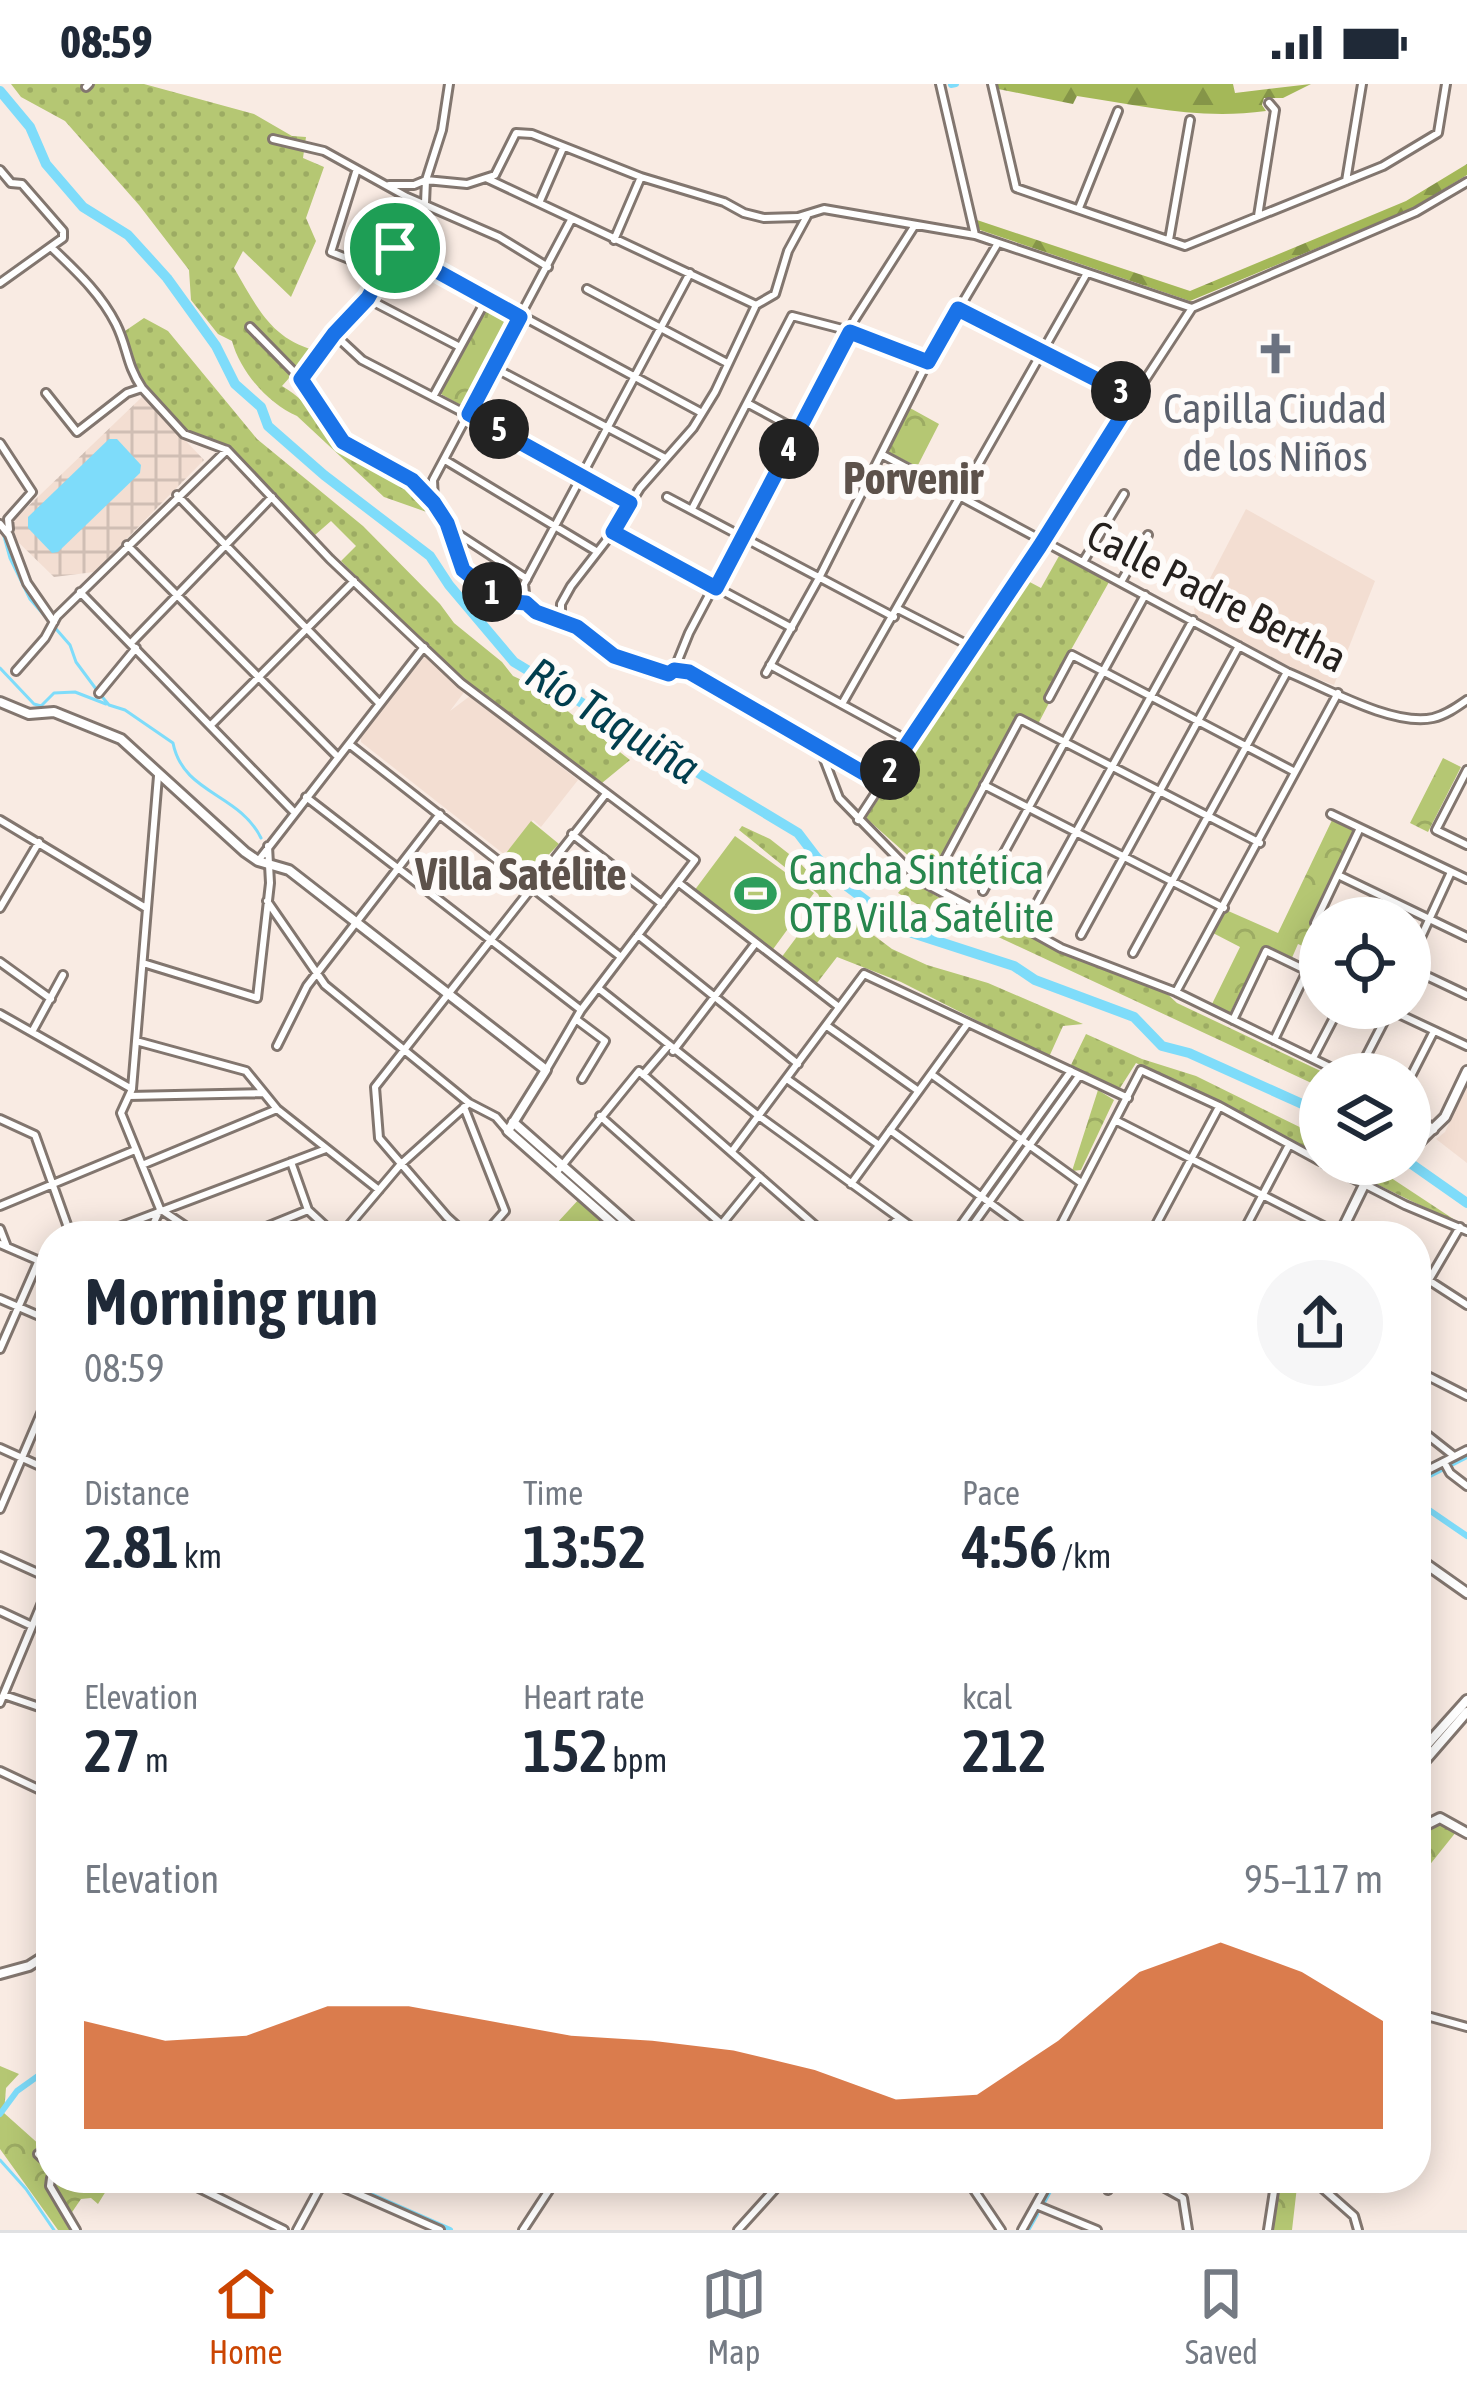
<!DOCTYPE html>
<meta charset="utf-8">
<style>
:root{--surface:#fff;--page:#f6f6f7;--text:#1f2937;--muted:#747a83;--line:#e0e1e3;--accent:#cb4502}
body{margin:0;font-family:"Asap Condensed",sans-serif;background:var(--page);color:var(--text);height:100vh;display:flex;flex-direction:column;font-size:45px;white-space:nowrap}
*{box-sizing:border-box;margin:0}
p{font-size:39px;color:var(--muted)}
.icon{flex:none;width:66px;height:66px;fill:none;stroke:currentColor;stroke-width:2;stroke-linecap:round;stroke-linejoin:round}
.map{position:relative;flex:1;overflow:hidden}
.panel{position:absolute;left:36px;top:1137px;width:1395px;height:972px;display:flex;flex-direction:column;background:var(--surface);border-radius:48px;box-shadow:0 6px 30px #0003}
.panel>*{flex:none}
.controls{position:absolute;left:1299px;top:813px;display:grid;gap:24px}
.controls a{display:grid;place-items:center;width:132px;height:132px;border-radius:50%;background:var(--surface);box-shadow:0 6px 30px #0003;font-size:60px}
.pin{position:absolute;display:grid;place-items:center;width:102px;height:102px;color:#fff;margin:-51px;border:6px solid #fff;border-radius:50%;box-shadow:0 3px 12px #0007}
.km{position:absolute;width:60px;height:60px;margin:-30px;border-radius:50%;background:#222;color:#fff;font-size:33px;line-height:60px;text-align:center}
.round{display:grid;place-items:center;flex:none;width:126px;height:126px;border-radius:63px;background:var(--page)}
.headline{display:flex;align-items:center;justify-content:space-between;height:204px;padding:0 48px}
h1{font-size:66px;font-weight:600;line-height:90px}
.figures{display:grid;grid-template-columns:repeat(3,1fr);gap:18px;height:204px;padding:12px 48px}
.figures div{display:grid;align-content:center}
.figures b{font-size:60px;font-weight:600}
.figures small{font-size:33px;font-weight:400}
.figures p{font-size:33px}
.chart{height:336px;padding:24px 48px}
.chart p{display:flex;justify-content:space-between}
.chart svg{width:100%;height:216px;margin-top:12px;fill:var(--accent);opacity:.7}
.status{display:flex;justify-content:space-between;align-items:center;height:84px;padding:0 60px;background:var(--surface);direction:ltr}
.status svg{height:33px;fill:currentColor}
.menu{display:flex;justify-content:space-around;align-items:center;height:168px;border-top:3px solid var(--line);background:var(--surface);font-size:33px;color:var(--muted)}
.menu a{display:grid;justify-items:center;gap:6px}
.menu .selected{color:var(--accent)}
.map>svg:first-child{display:block}
.built{fill:#f3ded2}
.industrial{fill:url(#industrial-grid)}
.grass{fill:url(#grass-dots)}
.forest{fill:url(#forest-firs)}
.park{fill:url(#park-crowns)}
.pitch{fill:#b5c773}
.water{fill:#7edcfa}
.lines{fill:none;stroke-linecap:round;stroke-linejoin:round}
.stream{stroke:#7edcfa;stroke-width:3}
.canal{stroke:#7edcfa;stroke-width:6}
.river{stroke:#7edcfa;stroke-width:10}
.minor-casing{stroke:#82766f;stroke-width:12}
.tertiary-casing{stroke:#82766f;stroke-width:14}
.secondary-casing{stroke:#82766f;stroke-width:14}
.minor{stroke:#fff;stroke-width:6}
.tertiary{stroke:#fff;stroke-width:8}
.secondary{stroke:#fff;stroke-width:8}
.route-casing{stroke:#fff;stroke-width:24}
.route{stroke:#1a73e8;stroke-width:15}
.labels{text-anchor:middle;dominant-baseline:central;stroke-width:12;stroke-linejoin:round;paint-order:stroke}
.worship-label{font-size:42px;fill:#5b616d;stroke:#fefbf9}
.street-label{font-size:42px;fill:#26211e;stroke:#fefbf9}
.leisure-label{font-size:42px;fill:#27864d;stroke:#fefbf9;text-anchor:start}
.neighbourhood-label{font-size:45px;font-weight:bold;fill:#5d524b;stroke:#fefbf9}
.water-label{font-size:45px;font-style:italic;fill:#013e4e;stroke:#fefbf9}
</style>
<div class="status"><b>08:59</b><svg viewBox="0 0 49 12"><path d="M0 12V9h3v3zM5 12V6h3v6zM10 12V3h3v9zM15 12V0h3v12zM26 1h20v11H26zM47 4h2v5h-2z"/></svg></div>
<div class="map">
<svg width="1467" height="2146" viewBox="0 0 1467 2146">
<defs>
<pattern id="industrial-grid" width="8" height="8" patternUnits="userSpaceOnUse" patternTransform="scale(3)"><rect width="8" height="8" fill="#f3ded2"/><path d="M0 4h8M4 0v8" fill="none" stroke="#d0beb4"/></pattern>
<pattern id="grass-dots" width="8" height="8" patternUnits="userSpaceOnUse" patternTransform="scale(3)"><rect width="8" height="8" fill="#b5c773"/><path d="M2 2h.1M6 6h.1" fill="none" stroke="#9cab63" stroke-width="1.8" stroke-linecap="round"/></pattern>
<pattern id="forest-firs" width="22" height="20" patternUnits="userSpaceOnUse" patternTransform="scale(3)"><rect width="22" height="20" fill="#a4b858"/><path d="M5 1l3.5 6h-7zM16 11l3.5 6h-7z" fill="#859548"/></pattern>
<pattern id="park-crowns" width="20" height="18" patternUnits="userSpaceOnUse" patternTransform="scale(3)"><rect width="20" height="18" fill="#b5c773"/><path d="M2 6a3 3 0 1 1 6 0M12 15a3 3 0 1 1 6 0" fill="none" stroke="#9cab63"/></pattern>
</defs>
<rect width="100%" height="100%" fill="#f9ebe3"/>
<path class="built" d="M 1246,425 L 1375,497 L 1334,601 L 1304,590 L 1196,534 L 1194,525 Z
M 426,571 L 465,607 L 450,627 L 470,612 L 578,696 L 541,743 L 533,736 L 505,771 L 361,658 L 361,650 Z
M 1467,1000 L 1467,1079 L 1436,1055 L 1445,1048 Z"/>
<path class="industrial" d="M 143,312 L 204,376 L 94,488 L 54,493 L 15,455 L 11,447 L 15,435 Z"/>
<path class="grass" d="M 11,0 L 144,0 L 254,30 L 292,52 L 306,53 L 303,74 L 324,83 L 306,134 L 316,157 L 291,213 L 243,167 L 234,184 C 256,221 270,254 314,266 L 282,302 C 315,321 323,350 348,367 C 380,388 420,395 438,432 L 384,413 L 297,332 C 268,320 240,287 232,257 L 218,250 L 191,216 L 189,186 L 139,121 L 65,37 L 21,13 Z
M 144,234 L 168,247 L 257,355 L 363,442 L 440,520 L 454,539 L 502,578 L 513,592 L 537,603 L 630,676 L 602,699 L 591,696 L 455,590 L 341,477 L 356,462 L 331,437 L 315,451 L 232,365 L 202,356 L 182,343 L 129,280 L 125,247 Z
M 1059,472 L 1109,498 L 1044,614 L 1049,619 L 1038,640 L 1019,632 L 931,792 L 866,734 L 1024,495 L 1041,504 Z
M 742,742 L 770,755 L 798,777 L 856,838 L 892,865 L 927,881 L 988,899 L 1083,940 L 1063,942 L 1049,973 L 901,898 L 837,873 L 817,899 L 781,874 L 822,819 L 818,810 L 739,746 Z
M 910,794 L 938,813 L 988,835 L 1014,841 L 1062,868 L 1163,906 L 1177,919 L 1327,990 L 1320,990 L 1320,1003 L 977,843 L 927,826 L 898,809 Z
M 1086,950 L 1142,975 L 1196,992 L 1320,1053 L 1320,1072 L 1136,979 L 1120,1004 L 1070,983 Z
M 1335,1080 L 1370,1080 L 1467,1144 Z"/>
<path class="forest" d="M 997,0 L 1233,0 L 1235,9 L 1311,0 L 1283,14 L 1264,14 L 1262,21 L 1266,27 C 1199,36 1143,22 1077,12 L 1073,20 L 998,5 Z
M 1467,80 L 1467,91 L 1411,125 L 1190,217 L 980,146 L 974,135 L 1190,207 L 1406,117 Z"/>
<path class="park" d="M 487,220 L 514,234 L 464,323 L 439,309 Z
M 910,324 L 939,340 L 917,383 L 887,367 Z
M 1443,674 L 1461,683 L 1428,748 L 1410,739 Z
M 1333,734 L 1353,744 L 1355,749 L 1312,839 L 1316,844 L 1307,864 L 1298,860 L 1291,876 L 1263,863 L 1230,929 L 1212,920 L 1240,863 L 1213,849 L 1226,826 L 1278,849 Z
M 1098,1006 L 1114,1016 L 1081,1086 L 1072,1087 Z
M 1438,1739 L 1456,1748 L 1420,1793 L 1416,1791 L 1416,1751 Z
M 0,1982 L 19,1990 L 6,2004 L 4,2029 L 51,2071 L 51,2094 L 74,2094 L 106,2107 L 98,2120 L 91,2114 L 81,2115 L 66,2137 L 71,2146 L 58,2146 L 0,2065 Z
M 1278,2094 L 1298,2094 L 1292,2146 L 1271,2146 Z"/>
<path class="pitch" d="M 531,737 L 559,760 L 527,793 L 503,773 Z
M 735,752 L 814,809 L 771,868 L 694,807 Z
M 580,1114 L 620,1149 L 616,1152 L 545,1152 Z"/>
<path class="water" d="M 109,355 L 117,355 L 141,381 L 140,389 L 58,468 L 52,469 L 28,444 L 28,433 Z"/>
<g class="lines">
<path class="stream" d="M 2,445 L 10,474 L 30,515 L 70,561 L 76,578 L 99,609 L 109,621 L 125,626 L 173,659 C 183,710 239,709 261,754
M 0,584 L 34,620 L 41,622 L 54,609 L 75,608 L 106,620
M 0,2076 L 26,2105 L 54,2146"/>
<path class="canal" d="M 951,1 L 956,0
M 1416,1398 L 1467,1372
M 1416,1417 L 1467,1452
M 0,2030 L 17,2007 L 45,1987 L 51,1965
M 334,2095 L 450,2146
M 1042,2120 L 1056,2094
M 1027,2146 L 1036,2130"/>
<path class="river" d="M 0,7 L 30,43 L 46,80 L 83,123 L 128,151 L 167,194 L 216,262 L 235,300 L 261,323 L 268,342 L 324,391 L 430,472 L 449,501 L 514,578 L 798,749 L 817,774 L 848,803 L 906,847 L 1014,882 L 1035,896 L 1134,933 L 1162,962 L 1189,969 L 1320,1028
M 1410,1079 L 1467,1119"/>
<defs>
<path id="minor" d="M 940,0 L 975,151
M 992,0 L 1016,104 L 1185,162 L 1383,82 L 1438,49 L 1446,0
M 86,3 L 89,0
M 273,55 L 324,67 L 407,113 L 499,153 L 548,183
M 0,86 L 11,99 L 22,100 L 63,147 L 63,154 L 0,199
M 356,88 L 331,168 L 382,188
M 486,94 L 756,221
M 1346,97 L 1362,0
M 389,101 L 414,101 L 426,96 L 467,100 L 495,91 L 516,49 L 532,50 L 641,93 L 724,118 L 744,129 L 764,134 L 798,133 L 824,125 L 975,151 L 1192,224
M 539,119 L 563,64
M 1079,124 L 1118,27
M 1258,132 L 1275,26 L 1269,19
M 614,156 L 641,93
M 1169,156 L 1190,36
M 52,164 C 77,188 101,210 116,240 C 128,264 126,280 142,304
M 396,164 L 702,329
M 690,189 L 524,500 L 526,519 L 536,528 L 576,543 L 614,572 L 669,590 L 674,586 L 689,549 L 855,235 L 915,141
M 587,205 L 727,279
M 368,215 L 460,263
M 959,226 L 1133,313
M 250,243 L 301,295 L 343,358 L 412,396 L 455,448 L 527,495
M 334,250 L 362,276 L 584,391 L 630,419
M 491,282 L 665,374
M 301,295 L 334,250 L 368,215 L 390,171 L 425,119 L 426,96 L 442,46 L 449,0
M 46,309 L 77,348 L 127,309 L 142,304 L 184,350 L 227,366 L 330,475 L 461,599 L 695,776 L 581,926 L 546,986
M 434,311 L 487,214
M 747,319 L 797,346
M 0,359 L 32,408 L 8,435 L 9,445
M 883,371 L 1287,588 C 1324,603 1393,643 1433,634 C 1446,631 1457,623 1467,616
M 445,376 L 596,467
M 177,411 L 378,618
M 667,413 L 894,533
M 434,416 L 433,396 L 571,136
M 692,425 L 792,232 L 850,247 L 928,277
M 0,440 L 9,451 L 27,499 L 54,538
M 449,446 L 463,486 L 504,517 L 526,519
M 613,448 L 792,544
M 127,461 L 338,673
M 1083,478 L 1124,410
M 1121,498 L 1148,451
M 80,508 L 294,728
M 898,525 L 972,563
M 561,536 L 561,520 L 571,502 L 613,448 L 640,404 L 693,344 L 715,308 L 756,221 L 775,210 L 788,167 L 807,132
M 131,559 L 272,413
M 770,581 L 909,657
M 674,586 L 689,588 L 752,623 L 881,699
M 16,587 L 45,554 L 57,532 L 227,366
M 766,589 L 819,494 L 928,277 L 998,159
M 99,609 L 136,564
M 1049,614 L 1072,571 L 1295,688
M 842,620 L 1087,189
M 211,641 L 354,497
M 349,660 L 621,873
M 819,662 L 839,714 L 919,796 L 979,828 L 1014,838 L 1061,864 L 1176,908 L 1344,990
M 1467,686 L 1436,746 L 1467,761
M 984,701 L 1224,824
M 306,713 L 581,926
M 1331,730 L 1467,795
M 0,736 L 146,824
M 858,736 L 1192,224 L 1416,128 L 1467,98
M 572,750 L 662,820
M 258,777 L 424,563
M 937,790 L 1020,635 L 1260,759
M 1338,791 L 1467,853
M 679,799 L 839,923
M 983,807 L 1145,511
M 267,817 L 325,901 L 469,1019 L 496,1033 L 508,1047
M 0,824 L 39,758
M 1032,828 L 1193,536
M 1320,841 L 1315,839 L 1360,744
M 638,851 L 798,980
M 1081,851 L 1239,562
M 1133,869 L 1287,588
M 1410,877 L 1451,788
M 0,878 L 51,915
M 143,879 L 257,914 L 270,799 L 268,762
M 1410,884 L 1467,911
M 598,904 L 760,1033 L 924,1152
M 1176,908 L 1338,609
M 1386,924 L 1467,962
M 0,930 L 132,1005
M 577,936 L 605,957 L 582,995
M 1233,936 L 1266,867 L 1320,893
M 827,942 L 917,1006
M 32,948 L 63,891
M 1274,956 L 1307,887
M 136,957 L 246,987 L 277,1025 L 379,1106
M 277,962 L 307,902 L 440,730
M 673,967 L 755,860
M 1313,974 L 1339,924
M 931,990 L 1080,1098
M 1357,990 L 1390,926
M 643,991 L 668,962
M 1410,994 L 1434,947
M 787,995 L 879,1061
M 129,1012 L 264,1009
M 464,1023 L 505,1127 L 483,1152
M 1410,1024 L 1434,1046
M 600,1032 L 735,1152
M 0,1035 L 35,1051 L 71,1152
M 1117,1037 L 1343,1152
M 890,1046 L 1035,1152
M 733,1066 L 864,890 L 1128,1014
M 291,1078 L 308,1126 L 336,1152
M 1325,1080 L 1405,1121 L 1467,1147
M 142,1081 L 277,1025
M 556,1089 L 639,987 L 827,1152
M 851,1100 L 968,939
M 0,1122 L 135,1066
M 160,1125 L 200,1152
M 0,1145 L 7,1163
M 95,1152 L 326,1065
M 148,1152 L 160,1125 L 121,1029 L 132,1005 L 158,692
M 244,1152 L 308,1126
M 340,1152 L 400,1081 L 469,1019
M 468,1152 L 447,1133 L 379,1054 L 375,1003 L 605,711
M 712,1152 L 760,1093
M 880,1152 L 899,1134
M 953,1152 L 1071,987
M 965,1152 L 1079,992
M 1055,1152 L 1141,986 L 1219,1022 L 1320,1077
M 1150,1152 L 1219,1023
M 1241,1152 L 1289,1061
M 0,1160 L 51,1182
M 1416,1188 L 1467,1221
M 0,1215 L 51,1237
M 1416,1218 L 1460,1143
M 0,1265 L 39,1176 L 51,1171
M 1416,1286 L 1467,1312
M 1416,1342 L 1454,1372
M 0,1364 L 51,1387
M 1444,1378 L 1450,1389 L 1467,1402
M 1416,1392 L 1467,1366
M 0,1425 L 51,1306
M 0,1472 L 51,1495
M 0,1527 L 32,1542
M 4,1611 L 51,1627
M 0,1619 L 51,1497
M 41,1624 L 51,1600
M 0,1687 L 51,1711
M 1416,1929 L 1467,1943
M 38,2070 L 51,2082
M 51,2094 L 50,2102 L 76,2146
M 179,2094 L 284,2146
M 322,2094 L 440,2146
M 966,2094 L 1001,2146
M 1147,2094 L 1183,2114 L 1188,2146
M 1311,2094 L 1354,2132 L 1358,2146
M 1108,2106 L 1115,2094
M 1036,2121 L 1097,2146
M 297,2146 L 324,2096
M 523,2146 L 557,2094
M 738,2146 L 785,2094
M 1022,2146 L 1051,2094
M 1268,2146 L 1276,2094"/>
<path id="tertiary" d="M 0,618 L 29,630 L 54,628 L 121,655 L 245,768 L 258,777 L 289,786 L 546,986 L 508,1047 L 627,1152
M 513,1038 L 642,1152
M 1410,1067 L 1445,1033 L 1467,987
M 1339,1152 L 1364,1101 L 1391,1080
M 1416,1473 L 1467,1509
M 0,1890 L 29,1882 L 51,1868"/>
<path id="secondary" d="M 1416,1673 L 1467,1616
M 1416,1687 L 1467,1628
M 1416,1746 L 1440,1734 L 1467,1749"/>
</defs>
<use href="#minor" class="minor-casing"/>
<use href="#tertiary" class="tertiary-casing"/>
<use href="#secondary" class="secondary-casing"/>
<use href="#minor" class="minor"/>
<use href="#tertiary" class="tertiary"/>
<use href="#secondary" class="secondary"/>
</g>
<g class="lines">
<defs>
<path id="route" d="M 395,164 L 520,233 L 469,330 L 630,419 L 613,448 L 716,504 L 850,248 L 928,278 L 958,225 L 1133,314 L 1040,462 L 881,699 L 689,588 L 674,586 L 669,590 L 614,572 L 577,543 L 536,528 L 526,519 L 503,517 L 494,511 L 463,486 L 447,439 L 434,419 L 412,396 L 343,358 L 301,295 L 334,250 L 368,214 Z"/>
</defs>
<use href="#route" class="route-casing"/>
<use href="#route" class="route"/>
</g>
<defs>
<symbol id="church-bare" viewBox="-9 -9 18 18"><path d="M-1.2-6h2.4v3.5h3.3v2.4h-3.3V6h-2.4V-.1h-3.3v-2.4h3.3Z" fill="#6b7280" stroke="#fefbf9" stroke-width="2.5" paint-order="stroke"/></symbol>
<symbol id="stadium-bare" viewBox="-9 -9 18 18"><path d="M0-5a6.5 5 0 1 0 0 10a6.5 5 0 1 0 0-10ZM-3.5-1.8h7v3.6h-7Z" fill="#2e9e5b" stroke="#fefbf9" stroke-width="2.5" paint-order="stroke"/></symbol>
</defs>
<g fill-rule="evenodd">
<use href="#church-bare" x="1246" y="240" width="59" height="59"/>
<use href="#stadium-bare" x="726" y="780" width="59" height="59"/>
</g>
<g class="labels">
<g class="worship-label">
<text x="1275" y="324">Capilla Ciudad<tspan x="1275" dy="48">de los Niños</tspan></text>
</g>
<g class="street-label">
<text transform="translate(1217 512) rotate(27)">Calle Padre Bertha</text>
</g>
<g class="leisure-label">
<text x="789" y="785">Cancha Sintética<tspan x="789" dy="48">OTB Villa Satélite</tspan></text>
</g>
<g class="neighbourhood-label">
<text x="913" y="394">Porvenir</text>
<text x="521" y="790">Villa Satélite</text>
</g>
<g class="water-label">
<text transform="translate(613 636) rotate(32)">Río Taquiña</text>
</g>
</g>
</svg>
<div class="controls">
<a><svg class="icon" aria-label="locate" viewBox="0 0 24 24"><circle cx="12" cy="12" r="6"/><path d="M12 2v4M12 18v4M2 12h4M18 12h4"/></svg></a>
<a><svg class="icon" aria-label="layers" viewBox="0 0 24 24"><path d="M12 4l9 5-9 5-9-5zM3 14l9 5 9-5"/></svg></a>
</div>
<div class="pin" style="left:395px;top:164px;background:#1e9e55"><svg class="icon" aria-label="arrive" viewBox="0 0 24 24"><path d="M6 21V4h12l-3 4 3 4H6"/></svg></div>
<b class="km" style="left:492px;top:508px">1</b>
<b class="km" style="left:890px;top:686px">2</b>
<b class="km" style="left:1121px;top:307px">3</b>
<b class="km" style="left:789px;top:365px">4</b>
<b class="km" style="left:499px;top:345px">5</b>
<section class="panel">
<div class="headline"><div><h1>Morning run</h1><p>08:59</p></div><a class="round"><svg class="icon" aria-label="share" viewBox="0 0 24 24"><path d="M12 15V3M7 8l5-5 5 5M5 13v7h14v-7"/></svg></a></div>
<div class="figures">
<div><p>Distance</p><b>2.81<small> km</small></b></div>
<div><p>Time</p><b>13:52</b></div>
<div><p>Pace</p><b>4:56<small> /km</small></b></div>
</div>
<div class="figures">
<div><p>Elevation</p><b>27<small> m</small></b></div>
<div><p>Heart rate</p><b>152<small> bpm</small></b></div>
<div><p>kcal</p><b>212</b></div>
</div>
<div class="chart"><p><span>Elevation</span>95–117 m</p>
<svg viewBox="0 0 160 44" preserveAspectRatio="none"><path d="M0 44V22L10 26L20 25L30 19L40 19L50 22L60 25L70 26L80 28L90 32L100 38L110 37L120 26L130 12L140 6L150 12L160 22V44z"/></svg>
</div>
</section>
</div>
<nav class="menu">
<a class="selected"><svg class="icon" aria-label="home" viewBox="0 0 24 24"><path d="M3 11l9-7 9 7M6 9v11h12V9"/></svg>Home</a>
<a><svg class="icon" aria-label="map" viewBox="0 0 24 24"><path d="M3 6l6-2 6 2 6-2v14l-6 2-6-2-6 2zM9 4v14M15 6v14"/></svg>Map</a>
<a><svg class="icon" aria-label="saved" viewBox="0 0 24 24"><path d="M7 4h10v16l-5-4-5 4z"/></svg>Saved</a>
</nav>
